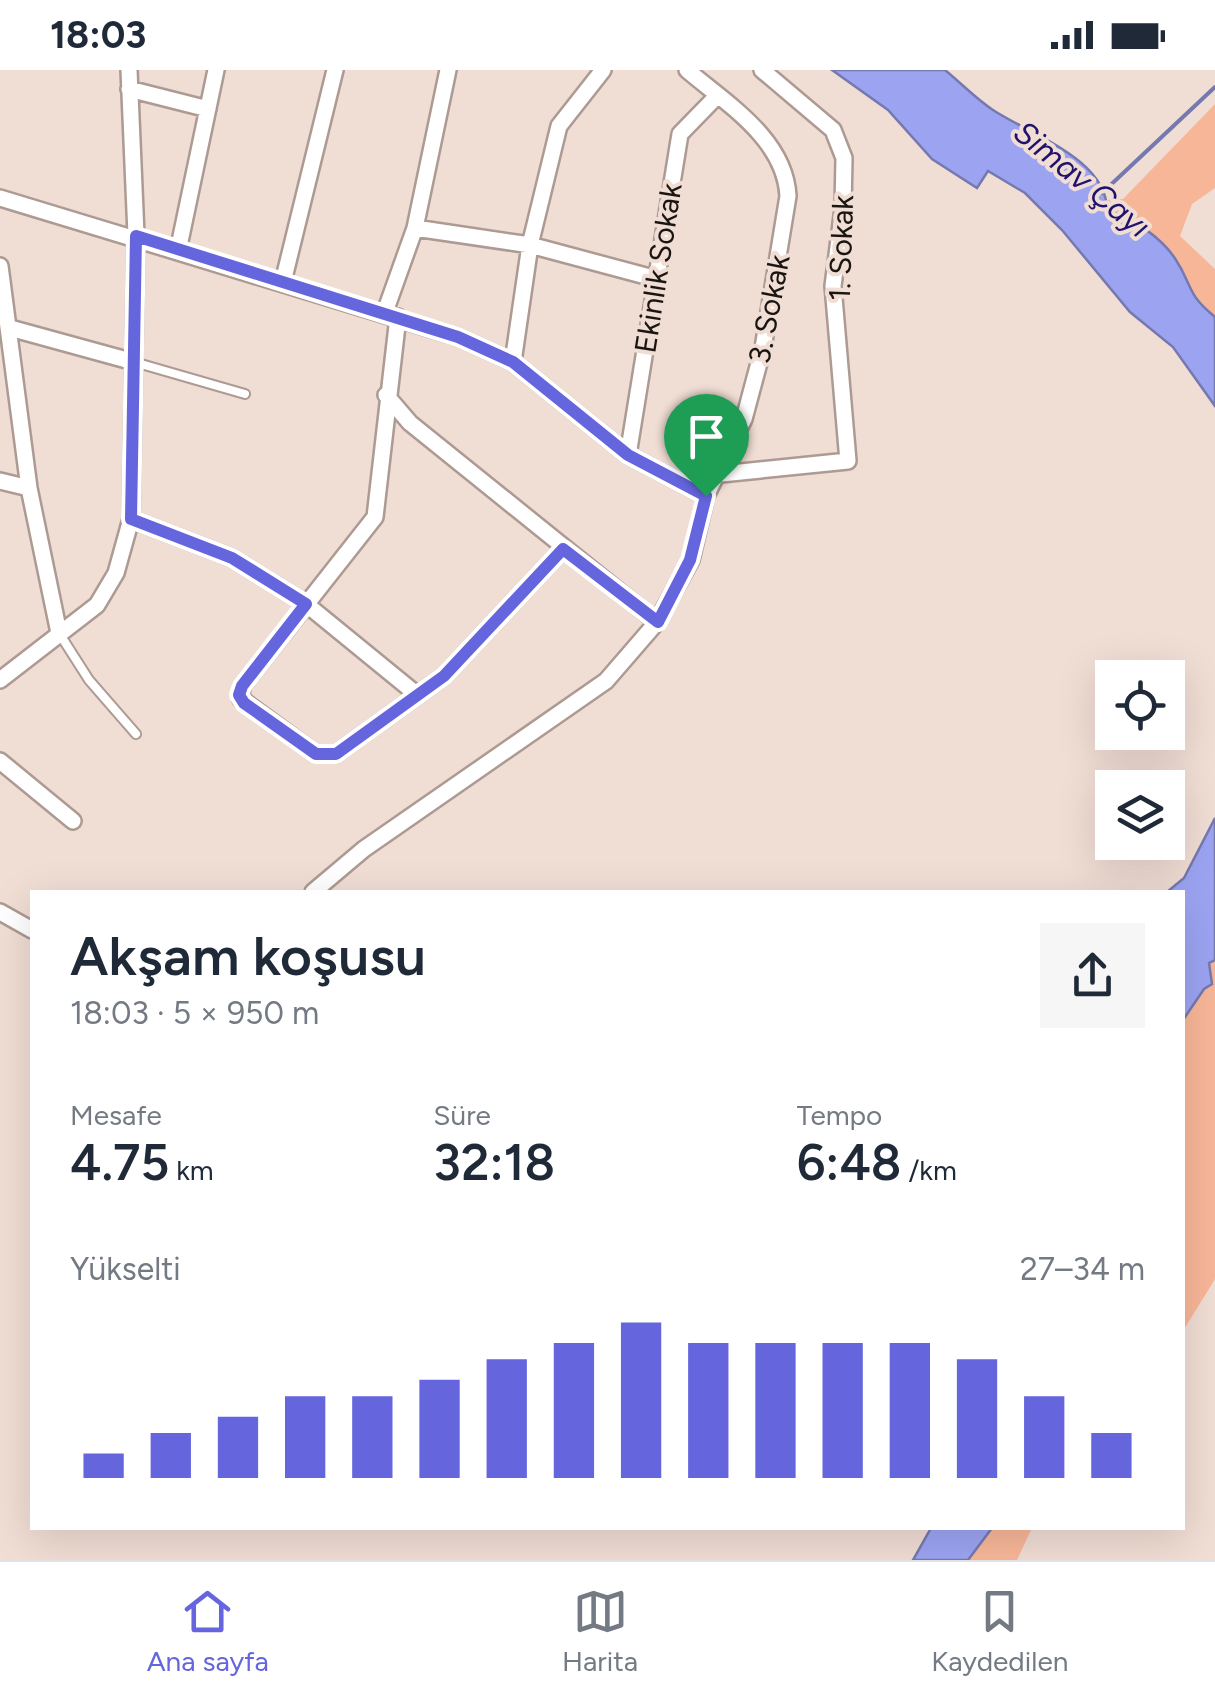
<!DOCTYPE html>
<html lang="tr">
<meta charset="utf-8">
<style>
:root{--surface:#fff;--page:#f6f6f7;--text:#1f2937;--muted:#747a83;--line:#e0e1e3;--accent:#6565de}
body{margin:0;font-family:Figtree,sans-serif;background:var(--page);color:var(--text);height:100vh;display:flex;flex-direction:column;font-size:38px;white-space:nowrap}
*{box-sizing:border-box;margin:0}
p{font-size:32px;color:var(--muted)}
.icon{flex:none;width:55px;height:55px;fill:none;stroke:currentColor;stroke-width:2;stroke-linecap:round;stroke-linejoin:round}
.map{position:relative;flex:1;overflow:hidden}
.details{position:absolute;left:30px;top:820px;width:1155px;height:640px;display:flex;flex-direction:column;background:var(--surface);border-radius:0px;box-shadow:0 10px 40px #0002}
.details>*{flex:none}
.controls{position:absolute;left:1095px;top:590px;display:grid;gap:20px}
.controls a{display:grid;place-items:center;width:90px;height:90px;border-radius:0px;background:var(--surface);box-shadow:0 10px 40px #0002;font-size:50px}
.pin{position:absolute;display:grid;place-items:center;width:85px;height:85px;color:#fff;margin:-102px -42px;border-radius:50% 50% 50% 0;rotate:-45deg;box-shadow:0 0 10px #0007}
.pin .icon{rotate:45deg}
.round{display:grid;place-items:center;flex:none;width:105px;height:105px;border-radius:0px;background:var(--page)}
.overview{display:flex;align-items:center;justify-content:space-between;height:170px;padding:0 40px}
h1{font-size:55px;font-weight:600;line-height:75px}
.figures{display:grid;grid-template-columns:repeat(3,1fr);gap:15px;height:170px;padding:10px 40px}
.figures div{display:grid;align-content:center}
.figures b{font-size:50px;font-weight:600}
.figures small{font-size:28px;font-weight:400}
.figures p{font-size:28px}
.chart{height:280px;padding:20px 40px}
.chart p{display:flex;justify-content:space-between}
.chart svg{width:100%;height:180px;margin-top:10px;stroke:var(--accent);stroke-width:6}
.status{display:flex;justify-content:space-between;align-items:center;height:70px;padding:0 50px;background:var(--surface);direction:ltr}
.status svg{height:28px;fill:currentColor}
.menu{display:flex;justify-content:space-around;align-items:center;height:140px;border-top:2px solid var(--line);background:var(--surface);font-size:28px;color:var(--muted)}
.menu a{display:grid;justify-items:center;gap:5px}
.menu .selected{color:var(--accent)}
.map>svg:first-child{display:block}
.green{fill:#f8b698}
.water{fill:#9ca4f2;stroke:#7579af;stroke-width:2.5}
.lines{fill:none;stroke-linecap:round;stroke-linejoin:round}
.stream{stroke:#7579af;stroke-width:4}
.lane-casing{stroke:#ac9a93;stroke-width:12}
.street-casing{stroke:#ac9a93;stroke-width:20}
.lane{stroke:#fff;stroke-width:8}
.street{stroke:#fff;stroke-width:15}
.route-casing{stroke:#fff;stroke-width:20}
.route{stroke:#6565de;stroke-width:12}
.labels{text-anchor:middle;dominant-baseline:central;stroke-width:8;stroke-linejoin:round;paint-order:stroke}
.street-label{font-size:30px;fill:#1b1512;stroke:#f0ddd4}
.water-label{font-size:32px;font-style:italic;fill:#21136c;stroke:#f0ddd4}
</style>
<div class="status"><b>18:03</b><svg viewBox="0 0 49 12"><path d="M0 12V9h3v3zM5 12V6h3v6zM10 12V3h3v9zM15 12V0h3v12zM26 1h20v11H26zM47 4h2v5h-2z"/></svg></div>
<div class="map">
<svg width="1215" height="1490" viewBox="0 0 1215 1490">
<rect width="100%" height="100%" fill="#f0ddd4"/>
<path class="green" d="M 1215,34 L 1215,118 L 1192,134 L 1180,166 L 1215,199 L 1215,247 C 1177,213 1164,151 1106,141 L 1107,130 L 1123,129 Z
M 1215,890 L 1215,1209 L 1183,1261 L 1183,950 L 1204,919 L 1212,914 L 1208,893 Z
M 992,1458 L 1032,1458 L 1017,1490 L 968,1490 Z"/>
<path class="water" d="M 832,0 L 945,0 C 961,13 976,29 993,40 C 1029,64 1108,89 1107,141 C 1130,145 1163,169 1176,190 C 1193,216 1185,222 1215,247 L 1215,336 L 1173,277 L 1130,242 L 1062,160 L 1025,123 L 988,101 L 977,118 L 932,89 L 888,40 Z
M 1215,748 L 1215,890 L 1209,893 L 1212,914 L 1204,919 L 1183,950 L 1182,822 L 1167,822 L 1184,808 Z
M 931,1458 L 992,1458 L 968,1490 L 913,1490 Z"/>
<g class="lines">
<path class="stream" d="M 1102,123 L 1215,17"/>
<defs>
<path id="lane" d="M 134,292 L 245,324
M 59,563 L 89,610 L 136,664"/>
<path id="street" d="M 129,19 L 208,39
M 0,128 L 458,267 L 513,292 L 628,385 L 706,426
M 415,158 L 530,175 L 657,209
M 178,181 L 216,0
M 0,196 L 29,418 L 59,563
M 283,212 L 335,0
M 385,242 L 415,158 L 448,0
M 398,247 L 375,447 L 242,616 L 241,629 L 316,684 L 336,684 L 444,606 L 563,479
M 10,258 L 134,292
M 513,292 L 530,175 L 559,56 L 603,0
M 386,325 L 410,353 L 657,552
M 628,385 L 680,64 L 717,26
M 721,404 L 848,391 L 833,216 L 843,138 L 844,88 L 833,60 L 762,0
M 0,411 L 29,418
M 131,449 L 232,488 L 306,534 L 415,623
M 0,610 L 97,535 L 116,503 L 131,449 L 136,165 L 129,0
M 0,691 L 73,751
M 313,822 L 364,779 L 606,611 L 657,552 L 691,490 L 706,426 L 744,349 L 763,278 L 788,126 C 785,69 727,34 687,0
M 0,842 L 32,860"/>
</defs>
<use href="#lane" class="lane-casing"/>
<use href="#street" class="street-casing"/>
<use href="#lane" class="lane"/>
<use href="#street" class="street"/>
</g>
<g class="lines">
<defs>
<path id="route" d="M 136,166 L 458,267 L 513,292 L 628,385 L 706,426 L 690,490 L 658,552 L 563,479 L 444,606 L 336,684 L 316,684 L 244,633 L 239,625 L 242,616 L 306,534 L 232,488 L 131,449 Z"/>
</defs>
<use href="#route" class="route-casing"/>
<use href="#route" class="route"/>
</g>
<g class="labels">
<g class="street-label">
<text transform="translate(841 178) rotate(-88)">1. Sokak</text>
<text transform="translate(658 198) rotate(-81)">Ekinlik Sokak</text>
<text transform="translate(769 239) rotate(-79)">3. Sokak</text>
</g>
<g class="water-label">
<text transform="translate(1082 109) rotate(39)">Simav Çayı</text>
</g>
</g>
</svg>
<div class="controls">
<a><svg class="icon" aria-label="locate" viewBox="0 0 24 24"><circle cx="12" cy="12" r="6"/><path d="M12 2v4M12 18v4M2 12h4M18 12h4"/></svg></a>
<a><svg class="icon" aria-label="layers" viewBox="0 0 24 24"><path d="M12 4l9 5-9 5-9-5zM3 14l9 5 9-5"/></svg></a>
</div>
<div class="pin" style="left:706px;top:426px;background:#1e9e55"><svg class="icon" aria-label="arrive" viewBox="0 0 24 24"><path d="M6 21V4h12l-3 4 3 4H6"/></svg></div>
<section class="details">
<div class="overview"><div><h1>Akşam koşusu</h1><p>18:03 · 5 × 950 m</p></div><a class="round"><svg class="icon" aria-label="share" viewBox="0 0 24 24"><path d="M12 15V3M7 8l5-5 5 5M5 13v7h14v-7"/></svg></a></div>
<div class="figures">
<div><p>Mesafe</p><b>4.75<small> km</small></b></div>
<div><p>Süre</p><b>32:18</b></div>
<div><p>Tempo</p><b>6:48<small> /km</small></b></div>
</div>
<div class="chart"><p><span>Yükselti</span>27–34 m</p>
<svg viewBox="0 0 160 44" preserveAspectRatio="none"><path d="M5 44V38M15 44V33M25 44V29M35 44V24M45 44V24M55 44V20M65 44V15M75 44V11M85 44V6M95 44V11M105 44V11M115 44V11M125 44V11M135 44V15M145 44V24M155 44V33"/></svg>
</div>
</section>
</div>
<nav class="menu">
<a class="selected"><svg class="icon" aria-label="home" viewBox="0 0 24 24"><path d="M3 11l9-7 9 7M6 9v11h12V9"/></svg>Ana sayfa</a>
<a><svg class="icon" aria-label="map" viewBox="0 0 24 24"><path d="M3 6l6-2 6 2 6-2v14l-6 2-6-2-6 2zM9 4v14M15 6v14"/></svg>Harita</a>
<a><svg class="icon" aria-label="saved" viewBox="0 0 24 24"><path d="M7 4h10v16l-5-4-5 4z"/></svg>Kaydedilen</a>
</nav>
